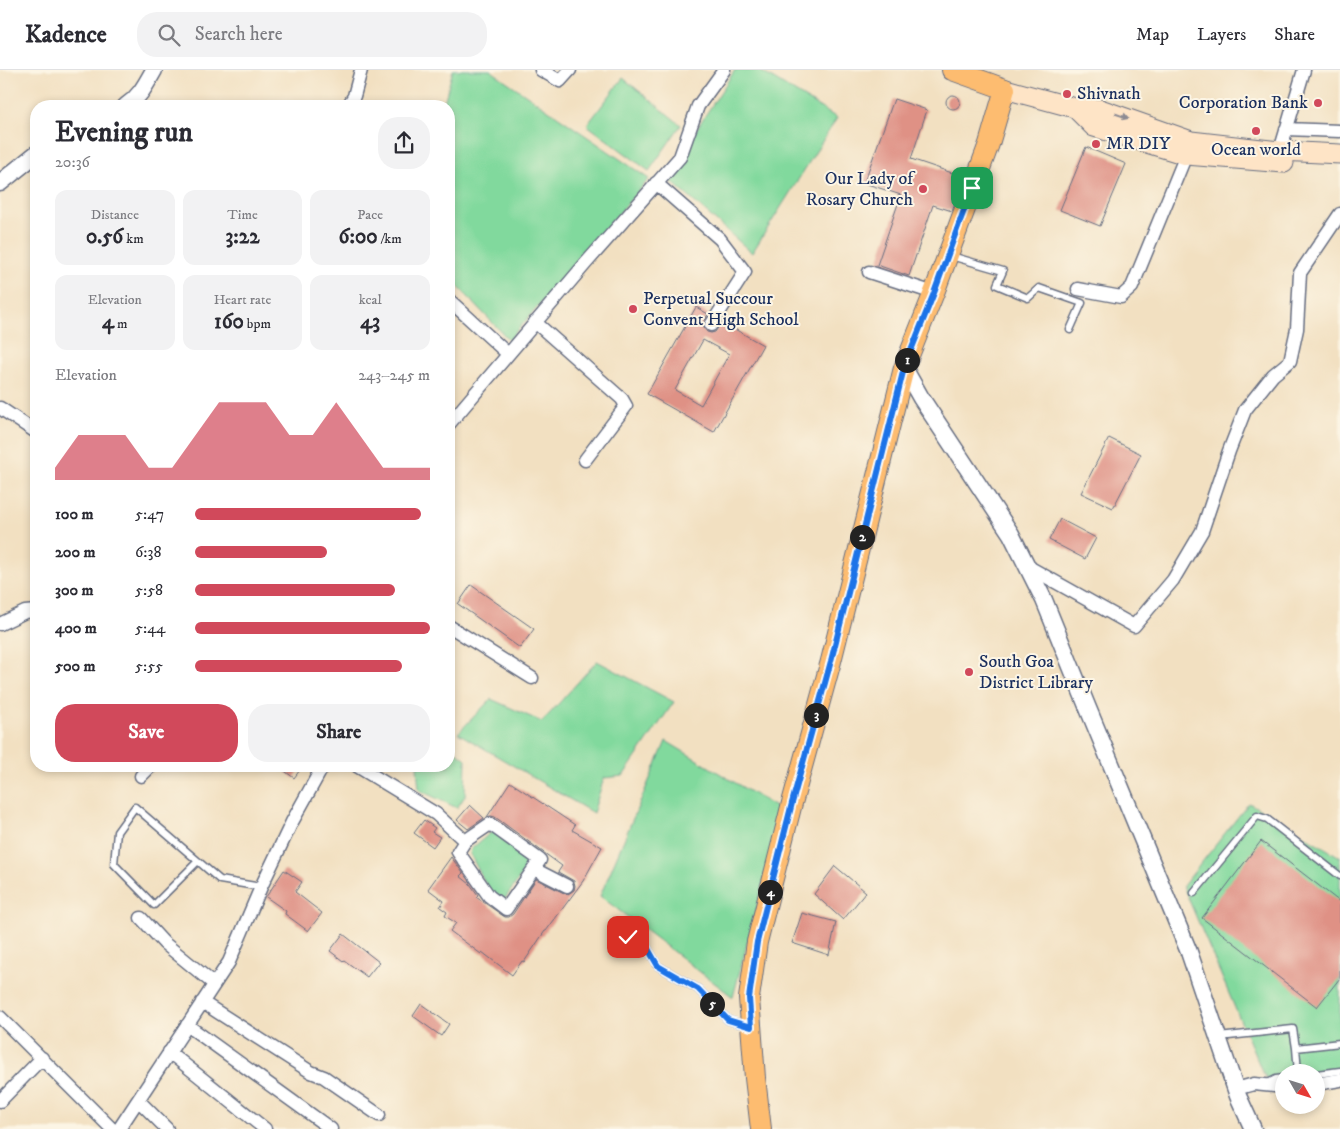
<!DOCTYPE html>
<meta charset="utf-8">
<style>
:root{--surface:#fff;--page:#f2f2f3;--text:#2b2b33;--muted:#7c7c81;--line:#e1e1e2;--accent:#d1495b}
body{margin:0;font-family:"IM FELL DW Pica",serif;background:var(--page);color:var(--text);height:100vh;display:flex;flex-direction:column;font-size:19px;white-space:nowrap}
*{box-sizing:border-box;margin:0}
p{font-size:16px;color:var(--muted)}
.icon{flex:none;width:28px;height:28px;fill:none;stroke:currentColor;stroke-width:2;stroke-linecap:round;stroke-linejoin:round}
.map{position:relative;flex:1;overflow:hidden}
.drawer{position:absolute;left:30px;top:30px;width:425px;height:672px;display:flex;flex-direction:column;background:var(--surface);border-radius:20px;box-shadow:0 2px 8px #0003}
.drawer>*{flex:none}
.needle{width:32px;rotate:129deg}
.buttons{position:absolute;left:1275px;top:994px;display:grid;gap:10px}
.buttons a{display:grid;place-items:center;width:50px;height:50px;border-radius:50%;background:var(--surface);box-shadow:0 2px 8px #0003;font-size:25px}
.pin{position:absolute;display:grid;place-items:center;width:42px;height:42px;color:#fff;margin:-21px;border-radius:10px;box-shadow:0 2px 8px #0006}
.km{position:absolute;width:25px;height:25px;margin:-12px;border-radius:50%;background:#222;color:#fff;font-size:14px;line-height:25px;text-align:center}
.round{display:grid;place-items:center;flex:none;width:52px;height:52px;border-radius:20px;background:var(--page)}
.overview{display:flex;align-items:center;justify-content:space-between;height:85px;padding:0 25px}
h1{font-size:28px;font-weight:700;line-height:38px}
.metrics{display:grid;grid-template-columns:repeat(3,1fr);gap:8px;height:85px;padding:5px 25px}
.metrics div{display:grid;align-content:center;border-radius:12px;background:var(--page);text-align:center}
.metrics b{font-size:21px;font-weight:700}
.metrics small{font-size:14px;font-weight:400}
.metrics p{font-size:14px}
.chart{height:140px;padding:10px 25px}
.chart p{display:flex;justify-content:space-between}
.chart svg{width:100%;height:90px;margin-top:5px;fill:var(--accent);opacity:.7}
.action{display:flex;gap:10px;margin-top:auto;padding:10px 25px}
.action a{flex:1;height:58px;border-radius:20px;background:var(--accent);color:#fff;font-size:20px;font-weight:700;line-height:58px;text-align:center}
.action a+a{background:var(--page);color:var(--text)}
ul{padding:0 25px;list-style:none;font-size:16px}
li{display:grid;grid-template-columns:80px 60px 1fr;align-items:center;height:38px}
li i{height:12px;border-radius:6px;background:var(--accent)}
header{display:flex;align-items:center;gap:30px;box-sizing:border-box;height:70px;padding:0 25px;background:var(--surface);border-bottom:1px solid var(--line)}
header strong{font-size:24px}
nav{display:flex;gap:28px;margin-inline-start:auto;font-size:18px}
.search{width:350px;height:45px;background:var(--page);display:flex;align-items:center;gap:12px;box-sizing:border-box;padding:0 18px;border-radius:20px;color:var(--muted);font-size:19px}
.map>svg:first-child{display:block}
.green{fill:#81d99d;stroke:#4e847e}
.building{fill:#df9185;fill-rule:evenodd}
.lines{fill:none;stroke-linecap:round;stroke-linejoin:round}
.service-casing{stroke:#666d81;stroke-width:9}
.minor-casing{stroke:#666d81;stroke-width:15}
.tertiary-casing{stroke:#666d81;stroke-width:19}
.secondary-casing{stroke:#666d81;stroke-width:21}
.primary-casing{stroke:#666d81;stroke-width:22}
.service{stroke:#fff;stroke-width:6}
.minor{stroke:#fff;stroke-width:12}
.tertiary{stroke:#fff;stroke-width:16}
.secondary{stroke:#fee4c6;stroke-width:19}
.primary{stroke:#fdbc70;stroke-width:20}
.oneway{fill:#8c8a92}
.route-casing{stroke:#fff;stroke-width:10}
.route{stroke:#1a73e8;stroke-width:6}
.poi-dot{fill:#d1495b;stroke:#fcf5e5;stroke-width:2}
.labels{text-anchor:middle;dominant-baseline:central;stroke-width:4;stroke-linejoin:round;paint-order:stroke}
.poi-label{font-size:18px;fill:#1b2f5e;stroke:#fcf5e5;text-anchor:start}
</style>
<header>
<strong>Kadence</strong>
<div class="search"><svg class="icon" aria-label="search" viewBox="0 0 24 24"><circle cx="10" cy="10" r="6"/><path d="M15 15l6 6"/></svg>Search here</div>
<nav><a>Map</a><a>Layers</a><a>Share</a></nav>
</header>
<div class="map">
<svg width="1340" height="1059" viewBox="0 0 1340 1059">
<rect width="100%" height="100%" fill="#fcf5e5"/>
<filter id="ink" filterUnits="userSpaceOnUse"><feTurbulence type="fractalNoise" baseFrequency=".02" numOctaves="2"/><feDisplacementMap in="SourceGraphic" scale="10" xChannelSelector="R" yChannelSelector="G"/><feConvolveMatrix kernelMatrix="1 2 1 2 8 2 1 2 1" color-interpolation-filters="sRGB"/></filter>
<filter id="wash" filterUnits="userSpaceOnUse"><feTurbulence type="fractalNoise" baseFrequency=".0096" numOctaves="4" result="noise"/><feDisplacementMap in="SourceGraphic" scale="20" xChannelSelector="R" yChannelSelector="G"/><feGaussianBlur stdDeviation="1.12" result="paint"/><feColorMatrix in="noise" values="0 0 0 0 0 0 0 0 0 0 0 0 0 0 0 0 0 1.4 0 .05"/><feComposite in="paint" operator="in"/></filter>
<g filter="url(#wash)">
<rect width="100%" height="100%" fill="#f2e0c1"/>
<path class="green" d="M 453,0 L 490,0 L 649,109 L 509,270 L 449,207 L 449,36 L 443,36 Z
M 735,0 L 759,0 L 837,48 L 752,183 L 672,112 L 685,91 L 695,61 Z
M 623,8 L 681,55 L 649,101 L 587,55 Z
M 597,591 L 674,632 L 623,706 L 604,708 L 593,743 L 458,663 L 491,629 L 542,652 Z
M 666,671 L 782,741 L 733,927 L 600,826 Z
M 449,674 L 454,680 L 466,689 L 465,726 L 457,738 L 419,720 L 417,696 L 449,696 Z
M 1249,733 L 1340,787 L 1340,1008 L 1316,1012 L 1316,1002 L 1284,1002 L 1284,1017 L 1273,1018 L 1262,1001 L 1183,816 Z
M 494,760 L 533,789 L 504,830 L 491,824 L 470,784 L 471,779 Z"/>
<g id="blocks">
<path class="building" d="M946 32a7 7 0 1 1 14 0a7 7 0 1 1-14 0Z
M 894,29 L 927,40 L 911,89 L 964,107 L 952,141 L 933,135 L 909,206 L 877,195 L 901,125 L 864,113 Z
M 1086,77 L 1126,94 L 1100,156 L 1060,140 Z
M 696,237 L 708,244 L 703,254 L 704,258 L 707,262 L 711,263 L 715,262 L 722,252 L 763,275 L 714,362 L 647,324 ZM 703,270 L 729,284 L 701,335 L 675,320 Z
M 1109,368 L 1141,384 L 1113,438 L 1081,423 Z
M 1060,449 L 1096,468 L 1085,489 L 1049,470 Z
M 471,515 L 534,559 L 520,578 L 458,534 Z
M 278,696 L 303,696 L 294,708 Z
M 510,712 L 575,755 L 572,760 L 602,777 L 583,811 L 546,861 L 545,861 L 524,892 L 522,891 L 512,905 L 482,882 L 481,884 L 450,861 L 456,853 L 445,846 L 447,842 L 440,837 L 444,831 L 428,819 L 451,787 L 463,803 L 460,806 L 470,814 L 478,825 L 476,827 L 505,847 L 509,847 L 513,844 L 536,809 L 564,823 L 568,824 L 574,820 L 575,816 L 574,811 L 558,802 L 562,796 L 495,747 L 491,746 L 487,747 Z
M 470,735 L 484,748 L 468,759 L 457,750 Z
M 424,750 L 435,758 L 432,762 L 440,767 L 433,777 L 414,763 Z
M 1261,771 L 1340,832 L 1340,908 L 1317,937 L 1202,848 Z
M 835,796 L 866,822 L 843,850 L 814,824 Z
M 284,800 L 302,812 L 295,822 L 322,843 L 308,861 L 285,844 L 286,841 L 266,827 Z
M 802,843 L 836,852 L 829,885 L 792,873 Z
M 343,864 L 379,892 L 367,907 L 344,890 L 343,891 L 330,881 Z
M 421,934 L 449,954 L 441,966 L 413,946 Z"/>
</g>
</g>
<g filter="url(#ink)">
<use href="#blocks" fill-opacity="0" stroke="#666d81" stroke-width="1"/>
<g class="lines">
<defs>
<path id="service" d="M 951,186 L 1003,201 L 997,215 L 1028,228 L 1039,218 L 1082,233 L 1070,260
M 198,791 L 154,835 L 114,794 L 117,762 L 135,737 L 220,810 L 261,817
M 1194,823 L 1257,746 L 1267,749 L 1340,806
M 628,867 L 644,872 L 658,896 L 698,919 L 728,950 L 747,956
M 1219,967 L 1293,959 L 1296,978
M 1298,1002 L 1296,978 L 1340,973
M 1316,1004 L 1340,1001
M 1268,1013 L 1276,1009 L 1284,1008"/>
<path id="minor" d="M 541,0 L 560,11 L 570,0
M 348,36 L 354,26 L 361,0
M 1286,59 L 1340,61
M 1280,81 L 1304,0
M 656,113 L 720,169 L 745,202 L 711,255
M 869,202 L 934,223
M 1078,219 L 1121,227 L 1132,217 L 1186,85
M 449,230 L 508,284
M 535,252 L 622,329 L 626,336 L 585,390
M 0,338 L 36,362
M 449,354 L 586,193 L 680,87 L 698,36 L 724,0
M 1027,496 L 1134,556 L 1173,510 L 1202,461 L 1229,381 L 1245,340 L 1273,305 L 1290,291 L 1297,259 L 1300,203 L 1340,144
M 0,554 L 25,542 L 36,541
M 449,556 L 532,608
M 357,696 L 436,744 L 465,771
M 141,706 L 151,696
M 490,754 L 540,790 L 506,839 L 489,826 L 458,782 L 465,771 Z
M 534,799 L 567,816
M 141,848 L 164,873 L 214,914
M 202,932 L 311,1002 L 324,1007 L 379,1045
M 0,947 L 112,1059
M 187,955 L 331,1059
M 169,982 L 265,1059
M 1316,1014 L 1340,1010
M 1236,1019 L 1254,1014 L 1284,1017
M 138,1030 L 167,1059
M 0,1031 L 42,988
M 119,1059 L 229,892 L 261,817 L 292,752 L 323,696"/>
<path id="tertiary" d="M 126,36 C 140,27 146,14 154,0
M 0,113 L 36,84
M 904,298 L 921,328 L 1011,464 L 1044,530 L 1087,636 L 1189,882 L 1238,1026 L 1253,1059"/>
<path id="secondary" d="M 1005,19 L 1075,38 L 1100,39 L 1191,71 L 1280,81 L 1340,84
M 1075,38 L 1094,57 L 1186,85 L 1284,93"/>
<path id="primary" d="M 761,1059 L 755,1008 L 749,928 L 757,872 L 792,733 L 831,591 L 904,298 L 935,220 L 989,74 L 1005,19 L 952,0"/>
</defs>
<use href="#service" class="service-casing"/>
<use href="#minor" class="minor-casing"/>
<use href="#tertiary" class="tertiary-casing"/>
<use href="#secondary" class="secondary-casing"/>
<use href="#primary" class="primary-casing"/>
<use href="#service" class="service"/>
<use href="#minor" class="minor"/>
<use href="#tertiary" class="tertiary"/>
<use href="#secondary" class="secondary"/>
<use href="#primary" class="primary"/>
</g>
<defs><path id="oneway-solid" d="M-6-.8H1V-3.2L6.5 0L1 3.2V.8H-6Z" transform="scale(1.25)"/></defs>
<use class="oneway" href="#oneway-solid" transform="translate(1122 46) rotate(19)"/>
</g>
<g class="lines" filter="url(#ink)">
<defs>
<path id="route" d="M 628,867 L 644,872 L 658,896 L 698,919 L 728,950 L 751,957 L 749,928 L 757,872 L 792,733 L 831,591 L 904,298 L 934,223 L 972,118"/>
</defs>
<use href="#route" class="route-casing"/>
<use href="#route" class="route"/>
</g>
<g class="poi-dot">
<circle cx="1067" cy="24" r="5"/>
<circle cx="1318" cy="33" r="5"/>
<circle cx="1256" cy="61" r="5"/>
<circle cx="1096" cy="74" r="5"/>
<circle cx="923" cy="119" r="5"/>
<circle cx="633" cy="239" r="5"/>
<circle cx="969" cy="602" r="5"/>
</g>
<g class="labels">
<g class="poi-label">
<text x="1077" y="24">Shivnath</text>
<text x="1308" y="33" text-anchor="end">Corporation Bank</text>
<text x="1106" y="74">MR DIY</text>
<text x="1256" y="80" text-anchor="middle">Ocean world</text>
<text x="913" y="109" text-anchor="end">Our Lady of<tspan x="913" dy="21">Rosary Church</tspan></text>
<text x="643" y="229">Perpetual Succour<tspan x="643" dy="21">Convent High School</tspan></text>
<text x="979" y="592">South Goa<tspan x="979" dy="21">District Library</tspan></text>
</g>
</g>
</svg>
<div class="buttons">
<a><svg class="needle" viewBox="-14 -14 28 28"><path d="M0-13l5 13h-10z" fill="#e53935"/><path d="M0 13l5-13h-10z" fill="#7c7c81"/></svg></a>
</div>
<div class="pin" style="left:972px;top:118px;background:#1e9e55"><svg class="icon" aria-label="arrive" viewBox="0 0 24 24"><path d="M6 21V4h12l-3 4 3 4H6"/></svg></div>
<div class="pin" style="left:628px;top:867px;background:#d93025"><svg class="icon" aria-label="check" viewBox="0 0 24 24"><path d="M5 12l5 5 9-10"/></svg></div>
<b class="km" style="left:907px;top:290px">1</b>
<b class="km" style="left:862px;top:467px">2</b>
<b class="km" style="left:816px;top:645px">3</b>
<b class="km" style="left:770px;top:822px">4</b>
<b class="km" style="left:712px;top:934px">5</b>
<section class="drawer">
<div class="overview"><div><h1>Evening run</h1><p>20:36</p></div><a class="round"><svg class="icon" aria-label="share" viewBox="0 0 24 24"><path d="M12 15V3M7 8l5-5 5 5M5 13v7h14v-7"/></svg></a></div>
<div class="metrics">
<div><p>Distance</p><b>0.56<small> km</small></b></div>
<div><p>Time</p><b>3:22</b></div>
<div><p>Pace</p><b>6:00<small> /km</small></b></div>
</div>
<div class="metrics">
<div><p>Elevation</p><b>4<small> m</small></b></div>
<div><p>Heart rate</p><b>160<small> bpm</small></b></div>
<div><p>kcal</p><b>43</b></div>
</div>
<div class="chart"><p><span>Elevation</span>243–245 m</p>
<svg viewBox="0 0 160 44" preserveAspectRatio="none"><path d="M0 44V38L10 22L20 22L30 22L40 38L50 38L60 22L70 6L80 6L90 6L100 22L110 22L120 6L130 22L140 38L150 38L160 38V44z"/></svg>
</div>
<ul>
<li><b>100 m</b>5:47<i style="width:96%"></i></li>
<li><b>200 m</b>6:38<i style="width:56%"></i></li>
<li><b>300 m</b>5:58<i style="width:85%"></i></li>
<li><b>400 m</b>5:44<i style="width:100%"></i></li>
<li><b>500 m</b>5:55<i style="width:88%"></i></li>
</ul>
<div class="action"><a>Save</a><a>Share</a></div>
</section>
</div>
